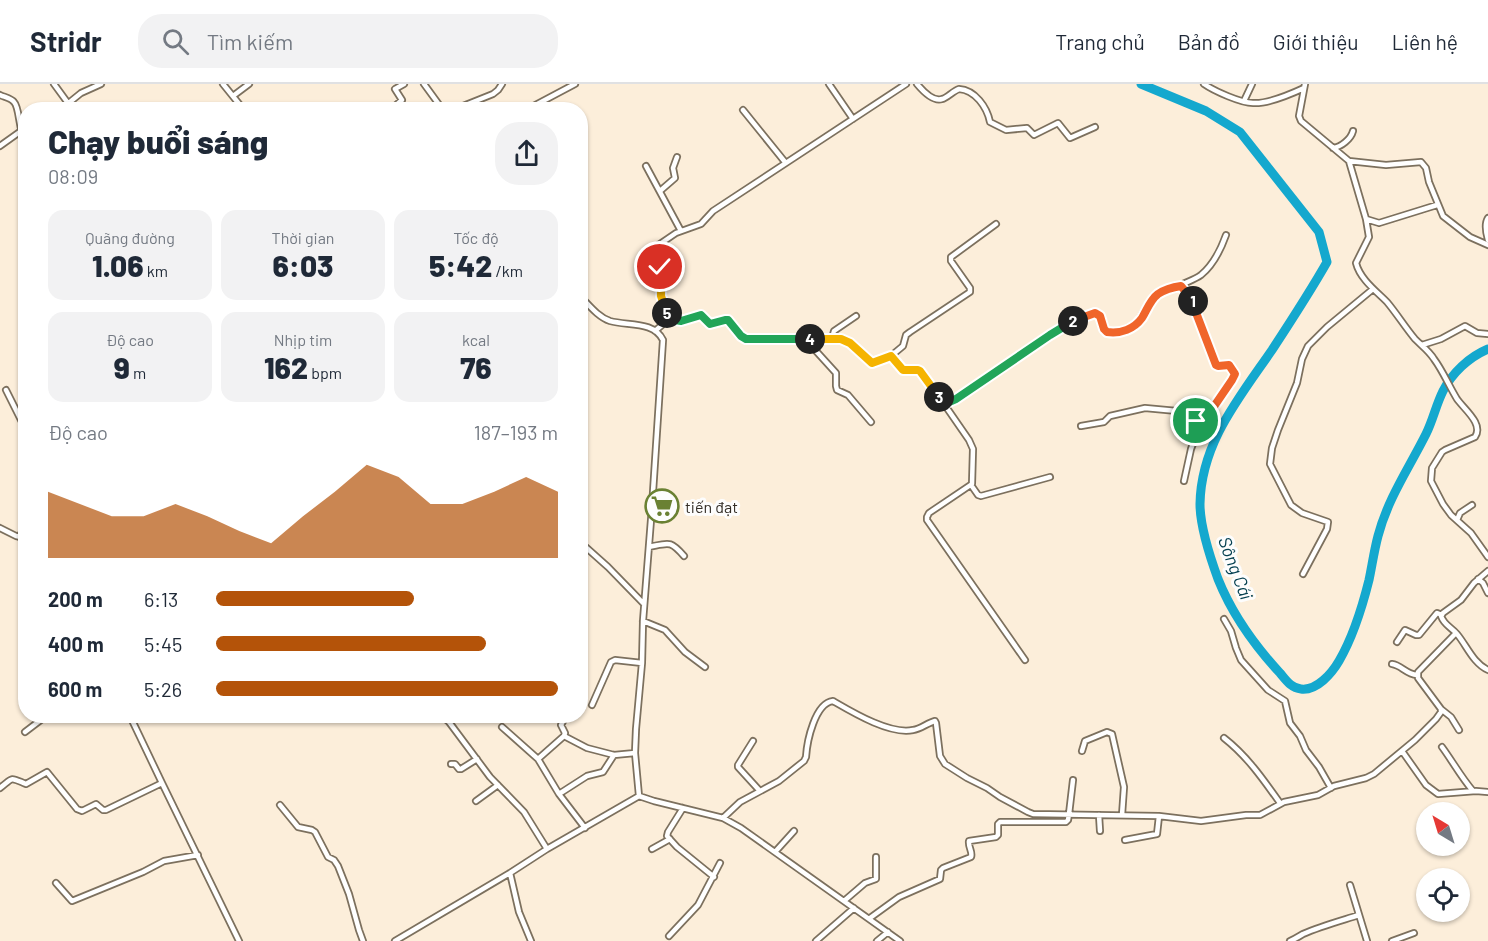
<!DOCTYPE html>
<html lang="vi">
<meta charset="utf-8">
<style>
:root{--surface:#fff;--page:#f2f2f3;--text:#1f2937;--muted:#747a83;--line:#e0e1e3;--accent:#b45309}
body{margin:0;font-family:Barlow,sans-serif;background:var(--page);color:var(--text);height:100vh;display:flex;flex-direction:column;font-size:22px;white-space:nowrap}
*{box-sizing:border-box;margin:0}
p{font-size:20px;color:var(--muted)}
.icon{flex:none;width:33px;height:33px;fill:none;stroke:currentColor;stroke-width:2;stroke-linecap:round;stroke-linejoin:round}
.map{position:relative;flex:1;overflow:hidden}
.sheet{position:absolute;left:18px;top:18px;width:570px;height:621px;display:flex;flex-direction:column;background:var(--surface);border-radius:24px;box-shadow:0 2px 4px #0004}
.sheet>*{flex:none}
.needle{width:39px;rotate:322deg}
.fabs{position:absolute;left:1416px;top:718px;display:grid;gap:12px}
.fabs a{display:grid;place-items:center;width:54px;height:54px;border-radius:50%;background:var(--surface);box-shadow:0 2px 4px #0004;font-size:30px}
.pin{position:absolute;display:grid;place-items:center;width:51px;height:51px;color:#fff;margin:-26px;border:3px solid #fff;border-radius:50%;box-shadow:0 2px 6px #0007}
.km{position:absolute;width:30px;height:30px;margin:-15px;border-radius:50%;background:#222;color:#fff;font-size:16px;line-height:30px;text-align:center}
.round{display:grid;place-items:center;flex:none;width:63px;height:63px;border-radius:24px;background:var(--page)}
.summary{display:flex;align-items:center;justify-content:space-between;height:102px;padding:0 30px}
h1{font-size:33px;font-weight:800;line-height:45px}
.stats{display:grid;grid-template-columns:repeat(3,1fr);gap:9px;height:102px;padding:6px 30px}
.stats div{display:grid;align-content:center;border-radius:15px;background:var(--page);text-align:center}
.stats b{font-size:30px;font-weight:800}
.stats small{font-size:16px;font-weight:400}
.stats p{font-size:16px}
.chart{height:168px;padding:12px 30px}
.chart p{display:flex;justify-content:space-between}
.chart svg{width:100%;height:108px;margin-top:6px;fill:var(--accent);opacity:.7}
ul{padding:0 30px;list-style:none;font-size:20px}
li{display:grid;grid-template-columns:96px 72px 1fr;align-items:center;height:45px}
li i{height:15px;border-radius:8px;background:var(--accent)}
header{display:flex;align-items:center;gap:36px;box-sizing:border-box;height:84px;padding:0 30px;background:var(--surface);border-bottom:2px solid var(--line)}
header strong{font-size:28px}
nav{display:flex;gap:33px;margin-inline-start:auto;font-size:21px}
.search{width:420px;height:54px;background:var(--page);display:flex;align-items:center;gap:15px;box-sizing:border-box;padding:0 21px;border-radius:24px;color:var(--muted);font-size:22px}
.map>svg:first-child{display:block}
.lines{fill:none;stroke-linecap:round;stroke-linejoin:round}
.river{stroke:#14a8ce;stroke-width:9}
.street-casing{stroke:#7c705e;stroke-width:8}
.street{stroke:#fff;stroke-width:4.5}
.split-1-casing{stroke:#fff;stroke-width:12}
.split-2-casing{stroke:#fff;stroke-width:12}
.split-3-casing{stroke:#fff;stroke-width:12}
.split-4-casing{stroke:#fff;stroke-width:12}
.split-5-casing{stroke:#fff;stroke-width:12}
.split-6-casing{stroke:#fff;stroke-width:12}
.split-1{stroke:#f0652b;stroke-width:8}
.split-2{stroke:#f0652b;stroke-width:8}
.split-3{stroke:#22a559;stroke-width:8}
.split-4{stroke:#f5b400;stroke-width:8}
.split-5{stroke:#22a559;stroke-width:8}
.split-6{stroke:#f5b400;stroke-width:8}
.labels{text-anchor:middle;dominant-baseline:central;stroke-width:6;stroke-linejoin:round;paint-order:stroke}
.poi-label{font-size:16px;fill:#342e27;stroke:#fdfdfd;text-anchor:start}
.water-label{font-size:18px;font-style:italic;fill:#054050;stroke:#fdfdfd}
</style>
<header>
<strong>Stridr</strong>
<div class="search"><svg class="icon" aria-label="search" viewBox="0 0 24 24"><circle cx="10" cy="10" r="6"/><path d="M15 15l6 6"/></svg>Tìm kiếm</div>
<nav><a>Trang chủ</a><a>Bản đồ</a><a>Giới thiệu</a><a>Liên hệ</a></nav>
</header>
<div class="map">
<svg width="1488" height="857" viewBox="0 0 1488 857">
<rect width="100%" height="100%" fill="#fceeda"/>
<g class="lines">
<path class="river" d="M 1141,0 L 1206,27 L 1240,48 L 1319,148 L 1327,178 C 1310,208 1291,237 1272,266 C 1239,314 1201,359 1200,420 C 1200,443 1210,473 1218,495 C 1232,530 1255,562 1280,589 C 1286,596 1291,604 1301,605 C 1317,607 1332,589 1339,577 C 1353,553 1362,524 1369,496 C 1372,482 1374,467 1378,452 C 1388,414 1409,384 1426,350 C 1433,336 1436,321 1443,307 C 1452,289 1469,273 1488,265"/>
<defs>
<path id="street" d="M 54,0 L 73,26
M 223,0 L 244,26
M 424,0 L 443,26
M 829,0 L 853,35
M 917,0 C 922,6 933,18 942,15 C 947,14 953,7 959,5 C 975,6 987,23 990,38 L 1006,46 L 1027,44 L 1034,51 L 1058,39 L 1070,54 L 1095,43
M 1204,0 C 1214,7 1241,19 1253,19 C 1267,20 1291,10 1304,4
M 1305,0 L 1299,32 L 1301,37 L 1349,77 L 1366,135 L 1369,153 L 1356,179 C 1360,195 1376,207 1387,218 C 1397,230 1405,243 1415,255 C 1422,262 1429,267 1434,275 C 1443,287 1449,302 1457,315 C 1464,325 1484,340 1475,353 L 1445,366 L 1442,368 L 1432,384 L 1431,397 L 1443,420 L 1451,431 L 1471,449 L 1488,473
M 0,11 C 4,13 11,14 14,18 C 20,24 18,46 26,58
M 233,12 L 249,0
M 1244,17 L 1252,0
M 60,26 L 81,9 L 101,0
M 395,26 L 395,22 L 402,16 L 395,5 L 404,0
M 453,26 L 493,10 L 498,6 L 502,0
M 526,26 L 575,0
M 743,26 L 785,78
M 0,62 L 21,47
M 1333,64 C 1341,63 1351,55 1353,47
M 1349,77 L 1386,81 L 1421,78 L 1426,84 L 1429,98 L 1443,132 L 1470,153 L 1488,161
M 646,82 L 681,147
M 660,107 L 675,94 L 673,84 L 677,73
M 1488,134 C 1484,140 1486,149 1488,156
M 1366,135 L 1379,139 L 1437,121
M 1179,202 C 1186,198 1194,196 1201,191 C 1212,182 1221,165 1226,151
M 580,212 C 589,221 598,233 610,237 C 628,242 654,237 663,256 L 652,423 L 643,537 L 642,579 L 636,645 L 635,669 L 639,712
M 669,235 L 661,212 L 661,186 L 653,171 L 654,164 L 676,149 L 701,140 L 713,127 L 906,0
M 655,247 L 669,235 L 681,237 L 701,231 L 710,240 L 725,236 L 728,236 L 741,252 L 746,255 L 841,255 L 850,259 L 872,279 L 891,272 L 903,286 L 918,286 L 922,288 L 969,356 L 973,365 L 972,400 L 929,429 L 927,433 L 927,436 L 1025,576
M 832,254 L 834,247 L 856,232
M 812,255 L 816,267 L 836,289 L 836,302 L 837,306 L 848,311 L 871,338
M 1422,261 L 1441,255 L 1465,242 L 1477,249 L 1488,250
M 891,272 L 903,262 L 906,251 L 910,248 L 970,208 L 970,204 L 951,177 L 951,173 L 996,140
M 6,306 L 26,346
M 942,318 L 949,318 L 956,315 L 1065,241 L 1085,232 L 1095,229 L 1100,232 L 1103,242 L 1107,248 C 1144,253 1138,224 1158,210 C 1164,206 1174,203 1181,202 L 1192,217 L 1195,226 L 1216,281 L 1218,282 L 1229,281 L 1235,291 L 1197,349 L 1191,365 L 1184,397
M 1081,342 L 1104,338 L 1110,332 L 1145,324 L 1177,327 L 1202,340
M 971,401 L 978,411 L 981,412 L 1050,393
M 1457,436 L 1460,429 L 1472,421
M 0,444 L 16,452 L 26,454
M 19,453 L 26,442
M 580,458 L 608,483 L 644,520
M 649,463 C 669,459 670,456 684,472
M 1488,487 L 1474,499 L 1461,516 L 1443,529 L 1441,532 C 1444,541 1451,543 1457,550 C 1467,562 1473,579 1488,586
M 1303,490 L 1327,445 L 1328,438 L 1302,429 L 1291,421 L 1270,380 L 1272,364 L 1278,346 L 1297,299 L 1302,275 L 1308,262 L 1327,243 L 1373,205
M 1478,495 L 1483,499 L 1488,509
M 1224,535 L 1231,547 L 1236,564 L 1241,576 L 1268,606 L 1285,617 L 1290,639 L 1300,652 L 1306,666 L 1319,683 L 1331,704
M 643,537 L 665,546 L 685,568 L 705,583
M 1397,558 L 1405,546 L 1416,551 L 1419,551 L 1437,529 L 1442,531
M 1392,580 C 1401,581 1406,590 1417,591
M 592,621 L 611,578 L 615,576 L 642,579
M 1441,625 L 1451,633 L 1459,646
M 130,632 L 162,699 L 239,857
M 442,632 L 449,638 L 490,693 L 524,728 L 547,765
M 502,643 L 538,675 L 559,710 L 585,744
M 25,648 L 46,632
M 564,652 L 587,664 L 614,671 L 635,669
M 1224,654 C 1247,672 1263,695 1280,719
M 753,657 L 738,681 L 738,683 L 759,706
M 1442,663 C 1453,678 1461,693 1473,707
M 1082,667 L 1085,657 L 1107,648 L 1112,650 L 1124,703 L 1122,731
M 1402,667 L 1426,701 L 1438,710 L 1476,707 L 1488,708
M 538,675 L 564,652 L 565,649 L 561,641 L 566,632
M 451,680 L 455,680 L 459,685 L 461,685 L 477,675
M 0,704 C 14,693 9,693 26,700 L 47,688 L 77,725 L 82,727 L 96,720 L 103,726 L 106,726 L 162,699
M 559,710 L 587,692 L 603,688 L 614,671
M 476,717 L 498,701
M 280,721 L 298,743 L 312,746 L 315,748 L 328,773 L 334,776 L 338,782 L 349,810 L 359,846 L 363,857
M 683,724 L 668,748 L 667,752 L 677,763 L 714,793
M 1099,731 L 1100,747
M 723,734 L 740,718 L 779,697 L 804,677 L 806,673 C 807,657 815,619 833,617 C 852,628 890,651 913,646 C 921,645 927,639 935,637 L 936,639 L 940,672 L 945,680 L 967,694 L 987,704 L 1000,713 L 1028,728 L 1033,730 L 1159,732 L 1201,737 L 1246,731 L 1260,731 L 1284,718 L 1318,711 L 1334,702 L 1366,694 L 1374,690 L 1415,656 L 1436,635 L 1441,628 L 1441,625 L 1418,594 L 1418,588 L 1456,549
M 1125,756 L 1157,750 L 1159,732
M 652,765 L 670,755
M 775,768 L 794,747
M 510,789 L 519,828 L 531,857
M 56,799 L 72,817 L 143,788 L 164,777 L 198,771
M 1350,801 L 1367,857
M 844,817 L 865,799 L 876,795 L 876,773
M 870,834 L 899,813 L 940,795 L 941,786 L 943,784 L 971,773 C 973,768 968,763 969,757 L 996,753 L 998,751 L 998,740 L 1000,738 L 1066,738 L 1068,736 L 1069,730 L 1073,696
M 669,852 L 698,821 L 720,779
M 395,857 L 510,789 L 547,765 L 639,712 L 654,717 L 723,734 L 741,744 L 900,857
M 816,857 L 854,824
M 877,857 L 888,848
M 1290,857 C 1295,855 1298,853 1303,850 C 1321,842 1340,837 1359,831
M 1392,857 L 1414,849"/>
</defs>
<use href="#street" class="street-casing"/>
<use href="#street" class="street"/>
</g>
<g class="lines">
<defs>
<path id="split-1" d="M 1193,217 L 1195,226 L 1216,281 L 1218,282 L 1229,281 L 1235,290 L 1232,296 L 1202,340 L 1196,337"/>
<path id="split-2" d="M 1073,237 L 1095,229 L 1100,232 L 1104,245 L 1107,248 C 1121,250 1134,245 1142,234 C 1147,226 1150,216 1158,210 C 1164,206 1174,203 1181,202 L 1193,217"/>
<path id="split-3" d="M 939,313 L 942,318 L 949,318 L 956,315 L 1050,251 L 1073,237"/>
<path id="split-4" d="M 810,255 L 841,255 L 850,259 L 872,279 L 891,272 L 903,286 L 918,286 L 920,287 L 939,313"/>
<path id="split-5" d="M 667,229 L 669,235 L 681,237 L 701,231 L 710,240 L 725,236 L 728,236 L 741,252 L 746,255 L 810,255"/>
<path id="split-6" d="M 660,183 L 661,190 L 661,212 L 667,229"/>
</defs>
<use href="#split-1" class="split-1-casing"/>
<use href="#split-2" class="split-2-casing"/>
<use href="#split-3" class="split-3-casing"/>
<use href="#split-4" class="split-4-casing"/>
<use href="#split-5" class="split-5-casing"/>
<use href="#split-6" class="split-6-casing"/>
<use href="#split-1" class="split-1"/>
<use href="#split-2" class="split-2"/>
<use href="#split-3" class="split-3"/>
<use href="#split-4" class="split-4"/>
<use href="#split-5" class="split-5"/>
<use href="#split-6" class="split-6"/>
</g>
<defs>
<symbol id="supermarket-ring" viewBox="-11 -11 22 22"><circle r="9.5" fill="#fdfdfd" stroke="#6a8133" stroke-width="1.5"/><path d="M-6-5.5h2.5l.6 2H6L4.5 2H-2.5L-4.4-4H-6ZM-1.5 3.2a1.3 1.3 0 1 0 .1 0ZM3 3.2a1.3 1.3 0 1 0 .1 0Z" fill="#6a8133"/></symbol>
</defs>
<g fill-rule="evenodd">
<use href="#supermarket-ring" x="643" y="403" width="38" height="38"/>
</g>
<g class="labels">
<g class="poi-label">
<text x="685" y="422">tiến đạt</text>
</g>
<g class="water-label">
<text transform="translate(1236 484) rotate(69)">Sông Cái</text>
</g>
</g>
</svg>
<div class="fabs">
<a><svg class="needle" viewBox="-14 -14 28 28"><path d="M0-13l5 13h-10z" fill="#e53935"/><path d="M0 13l5-13h-10z" fill="#747a83"/></svg></a>
<a><svg class="icon" aria-label="locate" viewBox="0 0 24 24"><circle cx="12" cy="12" r="6"/><path d="M12 2v4M12 18v4M2 12h4M18 12h4"/></svg></a>
</div>
<div class="pin" style="left:1196px;top:337px;background:#1e9e55"><svg class="icon" aria-label="arrive" viewBox="0 0 24 24"><path d="M6 21V4h12l-3 4 3 4H6"/></svg></div>
<div class="pin" style="left:660px;top:183px;background:#d93025"><svg class="icon" aria-label="check" viewBox="0 0 24 24"><path d="M5 12l5 5 9-10"/></svg></div>
<b class="km" style="left:1193px;top:217px">1</b>
<b class="km" style="left:1073px;top:237px">2</b>
<b class="km" style="left:939px;top:313px">3</b>
<b class="km" style="left:810px;top:255px">4</b>
<b class="km" style="left:667px;top:229px">5</b>
<section class="sheet">
<div class="summary"><div><h1>Chạy buổi sáng</h1><p>08:09</p></div><a class="round"><svg class="icon" aria-label="share" viewBox="0 0 24 24"><path d="M12 15V3M7 8l5-5 5 5M5 13v7h14v-7"/></svg></a></div>
<div class="stats">
<div><p>Quãng đường</p><b>1.06<small> km</small></b></div>
<div><p>Thời gian</p><b>6:03</b></div>
<div><p>Tốc độ</p><b>5:42<small> /km</small></b></div>
</div>
<div class="stats">
<div><p>Độ cao</p><b>9<small> m</small></b></div>
<div><p>Nhịp tim</p><b>162<small> bpm</small></b></div>
<div><p>kcal</p><b>76</b></div>
</div>
<div class="chart"><p><span>Độ cao</span>187–193 m</p>
<svg viewBox="0 0 160 44" preserveAspectRatio="none"><path d="M0 44V17L10 22L20 27L30 27L40 22L50 27L60 33L70 38L80 27L90 17L100 6L110 11L120 22L130 22L140 17L150 11L160 17V44z"/></svg>
</div>
<ul>
<li><b>200 m</b>6:13<i style="width:58%"></i></li>
<li><b>400 m</b>5:45<i style="width:79%"></i></li>
<li><b>600 m</b>5:26<i style="width:100%"></i></li>
</ul>
</section>
</div>
